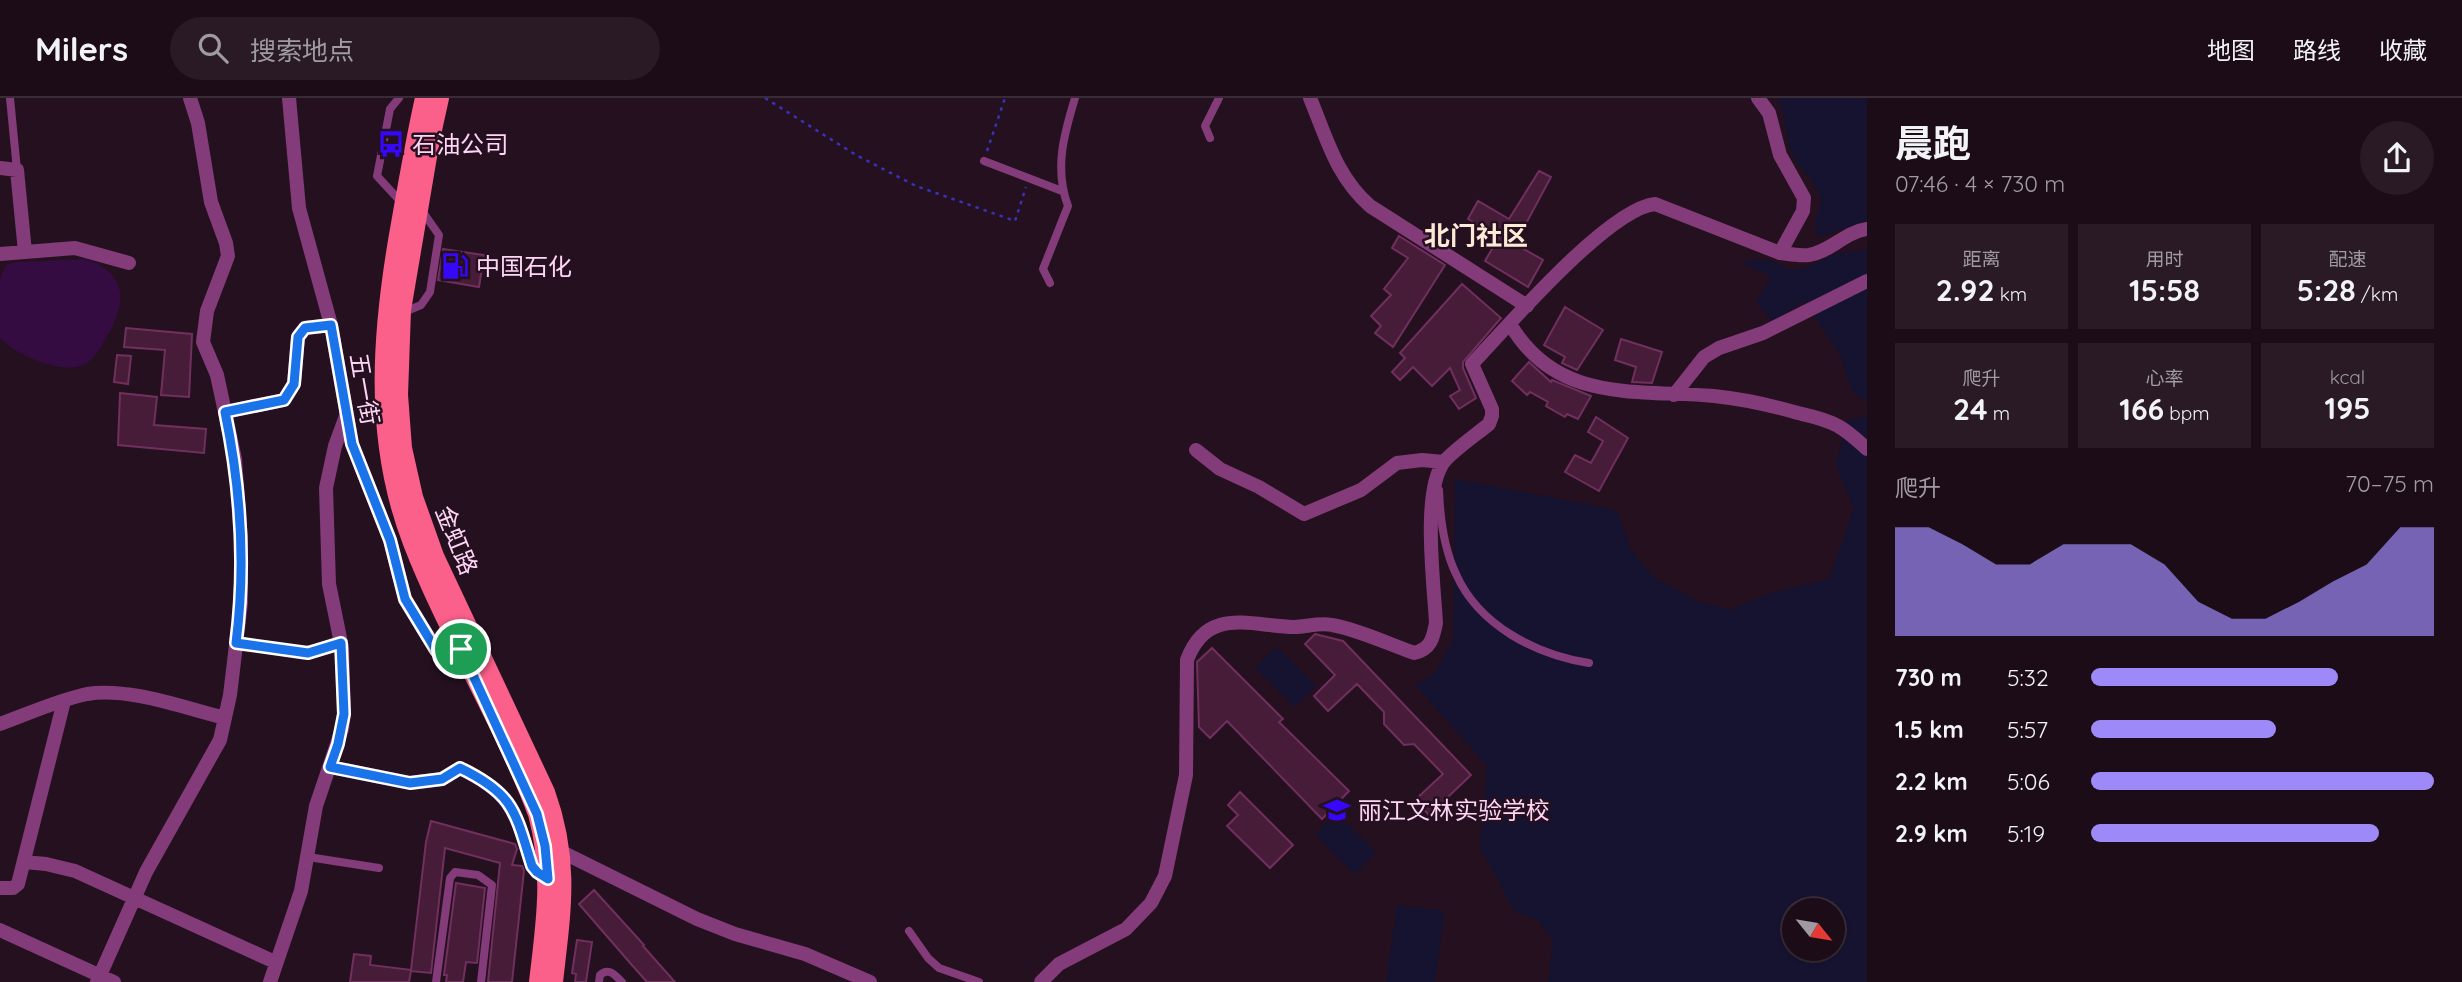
<!DOCTYPE html>
<html lang="zh">
<meta charset="utf-8">
<style>
:root{--surface:#1c0c18;--page:#291a25;--text:#f1f3f6;--muted:#a09ba2;--line:#3a2c37;--accent:#9d89f7}
body{margin:0;font-family:Quicksand,"Noto Sans SC",sans-serif;background:var(--page);color:var(--text);height:100vh;display:flex;flex-direction:column;font-size:26px;white-space:nowrap}
*{box-sizing:border-box;margin:0}
p{font-size:23px;color:var(--muted)}
.icon{flex:none;width:38px;height:38px;fill:none;stroke:currentColor;stroke-width:2;stroke-linecap:round;stroke-linejoin:round}
.map{position:relative;flex:1;overflow:hidden}
.details{display:flex;flex-direction:column;background:var(--surface);width:595px}
.details>*{flex:none}
.needle{width:46px;rotate:120deg}
.tools{position:absolute;left:1782px;top:800px;display:grid;gap:14px}
.tools a{display:grid;place-items:center;width:63px;height:63px;border-radius:50%;background:var(--surface);box-shadow:0 2px 5px #0004,0 0 0 2px var(--line);font-size:35px}
.pin{position:absolute;display:grid;place-items:center;width:60px;height:60px;color:#fff;margin:-30px;border:4px solid #fff;border-radius:50%;box-shadow:0 2px 7px #0007}
.round{display:grid;place-items:center;flex:none;width:74px;height:74px;border-radius:37px;background:var(--page)}
.summary{display:flex;align-items:center;justify-content:space-between;height:119px;padding:0 28px}
h1{font-size:38px;font-weight:700;line-height:52px}
.metrics{display:grid;grid-template-columns:repeat(3,1fr);gap:10px;height:119px;padding:7px 28px}
.metrics div{display:grid;align-content:center;border-radius:0px;background:var(--page);text-align:center}
.metrics b{font-size:30px;font-weight:700}
.metrics small{font-size:19px;font-weight:400}
.metrics p{font-size:19px}
.chart{height:196px;padding:14px 28px}
.chart p{display:flex;justify-content:space-between}
.chart svg{width:100%;height:126px;margin-top:7px;fill:var(--accent);opacity:.7}
ul{padding:0 28px;list-style:none;font-size:23px}
li{display:grid;grid-template-columns:112px 84px 1fr;align-items:center;height:52px}
li i{height:18px;border-radius:9px;background:var(--accent)}
header{display:flex;align-items:center;gap:42px;box-sizing:border-box;height:98px;padding:0 35px;background:var(--surface);border-bottom:2px solid var(--line)}
header strong{font-size:33px}
nav{display:flex;gap:38px;margin-inline-start:auto;font-size:24px}
.search{width:490px;height:63px;background:var(--page);display:flex;align-items:center;gap:18px;box-sizing:border-box;padding:0 24px;border-radius:38px;color:var(--muted);font-size:26px}
main{display:flex;flex:1;min-height:0}
.map>svg:first-child{display:block}
.green{fill:#15132f;fill-rule:evenodd}
.water{fill:#340c42}
.building{fill:#461c39;stroke:#712f5e;stroke-width:2}
.lines{fill:none;stroke-linecap:round;stroke-linejoin:round}
.path{stroke:#3733b4;stroke-width:2.5;stroke-dasharray:3.5 5;stroke-linecap:butt}
.lane{stroke:#833c79;stroke-width:8}
.street{stroke:#833c79;stroke-width:14}
.primary{stroke:#fb608b;stroke-width:18}
.route-casing{stroke:#fff;stroke-width:14}
.route{stroke:#1a73e8;stroke-width:9}
.labels{text-anchor:middle;dominant-baseline:central;stroke-width:5;stroke-linejoin:round;paint-order:stroke}
.poi-label{font-size:24px;fill:#fed5f5;stroke:#251020;text-anchor:start}
.street-label{font-size:24px;fill:#fed5f5;stroke:#251020}
.neighbourhood-label{font-size:26px;font-weight:bold;fill:#fee9d7;stroke:#251020}
</style>
<header>
<strong>Milers</strong>
<div class="search"><svg class="icon" aria-label="search" viewBox="0 0 24 24"><circle cx="10" cy="10" r="6"/><path d="M15 15l6 6"/></svg>搜索地点</div>
<nav><a>地图</a><a>路线</a><a>收藏</a></nav>
</header>
<main>
<div class="map">
<svg width="1867" height="884" viewBox="0 0 1867 884">
<rect width="100%" height="100%" fill="#251020"/>
<path class="green" d="M 1777,0 L 1867,0 L 1867,127 L 1844,130 L 1819,139 L 1814,126 C 1817,118 1821,109 1820,100 C 1817,83 1800,73 1793,58 C 1784,40 1788,19 1777,0 Z
M 1867,152 L 1867,304 L 1851,292 L 1840,257 L 1804,203 L 1773,224 L 1756,205 L 1771,178 L 1740,165 L 1756,161 L 1775,164 L 1789,171 L 1802,171 L 1837,155 Z
M 1867,318 L 1867,884 L 1548,884 L 1553,842 L 1536,821 L 1515,814 L 1480,749 L 1487,668 L 1415,587 L 1435,575 L 1453,542 L 1455,381 L 1617,412 L 1631,452 L 1653,479 L 1697,503 L 1730,512 L 1771,495 L 1829,481 L 1854,410 L 1836,367 L 1847,322 ZM 1794,812 L 1832,812 L 1832,850 L 1794,850 Z
M 1276,548 L 1316,588 L 1295,609 L 1255,570 Z
M 1336,715 L 1376,754 L 1355,776 L 1315,737 Z
M 1397,807 L 1445,813 L 1435,884 L 1386,884 Z"/>
<path class="water" d="M 87,161 C 131,178 126,209 104,243 C 99,251 93,263 83,267 C 61,277 15,256 0,240 L 0,181 L 6,167 L 16,164 Z"/>
<path class="building" d="M 1539,73 L 1551,79 L 1515,146 L 1543,162 L 1528,189 L 1485,163 L 1499,139 L 1468,121 L 1478,103 L 1509,121 Z
M 1399,138 L 1445,167 L 1393,249 L 1375,235 L 1381,228 L 1371,218 L 1391,197 L 1384,191 L 1408,160 L 1392,150 Z
M 443,151 L 484,157 L 479,189 L 438,182 Z
M 1462,186 L 1501,220 L 1463,264 L 1463,270 L 1476,300 L 1459,311 L 1450,298 L 1460,292 L 1450,270 L 1432,288 L 1413,269 L 1400,282 L 1392,274 L 1405,260 L 1400,255 Z
M 1565,209 L 1603,232 L 1577,272 L 1562,265 L 1565,259 L 1544,247 Z
M 126,230 L 192,236 L 189,299 L 161,297 L 165,252 L 124,249 Z
M 1621,241 L 1662,254 L 1652,285 L 1632,284 L 1636,269 L 1615,262 Z
M 117,257 L 131,258 L 128,286 L 114,284 Z
M 1529,264 L 1551,284 L 1552,282 L 1591,298 L 1578,321 L 1567,316 L 1565,319 L 1546,308 L 1548,304 L 1530,294 L 1527,297 L 1512,283 Z
M 120,295 L 157,299 L 154,327 L 206,331 L 204,355 L 118,347 Z
M 1596,319 L 1628,340 L 1599,393 L 1565,374 L 1575,357 L 1591,365 L 1603,343 L 1588,334 Z
M 1315,536 L 1343,543 L 1471,677 L 1429,717 L 1415,702 L 1443,676 L 1414,646 L 1404,647 L 1384,626 L 1384,614 L 1357,586 L 1328,613 L 1314,598 L 1335,577 L 1305,546 Z
M 1212,550 L 1283,621 L 1279,624 L 1349,693 L 1322,721 L 1227,623 L 1210,640 L 1199,629 L 1197,564 Z
M 1240,694 L 1293,747 L 1270,770 L 1227,728 L 1238,717 L 1228,707 Z
M 431,723 L 515,746 L 517,751 L 512,767 L 522,768 L 524,773 L 512,884 L 488,884 L 500,765 L 445,750 L 431,875 L 411,873 L 409,884 L 350,884 L 354,856 L 371,858 L 370,867 L 411,872 L 426,744 Z
M 456,785 L 485,790 L 477,865 L 466,864 L 463,884 L 446,884 L 447,877 L 444,877 Z
M 594,792 L 644,847 L 643,848 L 675,884 L 647,884 L 631,866 L 579,806 Z
M 577,842 L 592,844 L 586,884 L 575,884 L 576,876 L 572,875 Z"/>
<g class="lines">
<path class="path" d="M 765,0 L 856,57 L 916,88 L 1015,123 L 1026,89
M 987,53 L 1005,0
M 248,547 L 308,556 L 328,549"/>
<path class="lane" d="M 10,0 L 17,72
M 399,0 L 390,11 L 377,78 L 402,105
M 1210,40 L 1205,28 L 1219,0
M 984,63 L 1062,93
M 1050,185 L 1043,171 L 1068,108 C 1054,71 1064,36 1075,0
M 402,215 L 421,207 L 430,194 L 439,137 L 420,110
M 1439,392 C 1440,420 1444,451 1456,476 C 1479,528 1537,557 1589,565
M 308,759 L 379,770
M 909,833 L 928,860 L 939,870 L 979,884
M 436,884 L 450,780 L 455,774 L 478,777 L 492,787 L 481,884
M 599,884 L 600,877 C 609,869 615,877 622,884"/>
<path class="street" d="M 289,0 L 299,110 L 331,227 L 352,346 L 390,442 L 405,501 L 436,552 L 461,551
M 1310,0 C 1327,41 1336,78 1370,108 L 1527,208
M 1758,0 L 1769,15 L 1780,57 L 1804,100 L 1803,113 L 1780,155
M 0,70 L 17,72 L 25,154
M 0,156 L 75,150 L 129,165
M 1510,226 C 1557,306 1636,291 1714,298 C 1743,301 1770,307 1798,315 C 1811,318 1826,321 1838,328 C 1849,334 1858,343 1867,351
M 1674,297 L 1704,259 L 1719,250 L 1763,235 L 1867,183
M 225,314 L 284,302 L 294,286 L 298,239 L 305,230 L 331,227
M 1196,352 L 1220,371 L 1259,389 L 1304,416 L 1361,392 L 1397,365 L 1422,362 L 1444,364
M 0,626 C 28,616 58,602 87,596 C 129,589 184,610 225,620
M 330,669 L 410,685 L 442,681 L 460,670 C 513,696 515,713 532,767 L 537,774 L 548,781
M 562,754 L 697,821 L 735,836 L 805,856 L 870,884
M 24,764 L 46,766 L 75,773 L 275,864
M 0,790 L 13,790 L 18,786 L 64,603
M 0,832 L 114,884
M 97,884 L 146,774 L 220,642 L 230,597 L 241,505 L 241,443 L 235,361 L 217,277 L 203,244 L 207,213 L 228,158 L 226,145 L 211,104 L 198,25 L 190,0
M 270,884 L 301,793 L 316,708 L 342,631 L 344,616 L 342,550 L 329,486 L 326,390 L 335,348 L 346,318
M 1041,884 L 1059,866 L 1126,831 L 1151,805 L 1165,778 L 1186,677 L 1187,562 C 1207,508 1250,528 1294,529 C 1307,529 1319,524 1332,527 C 1360,532 1388,546 1414,555 C 1431,551 1433,540 1436,525 C 1434,486 1422,396 1443,365 C 1451,354 1477,336 1489,326 L 1492,318 L 1492,311 L 1472,266 C 1507,229 1608,111 1655,106 L 1780,155 C 1789,156 1799,158 1809,157 C 1830,154 1845,134 1867,131"/>
<path class="primary" d="M 424,0 C 415,40 408,80 401,120 C 381,229 371,339 412,445 C 448,538 502,623 537,716 C 553,775 545,824 538,884
M 440,0 L 431,41 L 402,212 L 399,297 L 403,350 L 414,399 L 435,458 L 546,694 C 571,763 562,813 554,884"/>
</g>
<g class="lines">
<defs>
<path id="route" d="M 331,227 L 352,346 L 390,442 L 405,501 L 436,552 L 461,551 L 537,716 L 545,748 L 548,781 L 537,774 L 532,768 C 515,713 514,696 460,670 L 442,681 L 410,685 L 330,669 L 338,646 L 344,616 L 341,545 L 308,555 L 236,545 C 246,467 241,391 225,314 L 284,302 L 294,286 L 298,239 L 305,230 Z"/>
</defs>
<use href="#route" class="route-casing"/>
<use href="#route" class="route"/>
</g>
<defs>
<symbol id="bus-bare" viewBox="-9 -9 18 18"><path d="M-5-6H5V4H4V6H2V4H-2V6H-4V4H-5ZM-3.5-4V0h7V-4ZM-3.5 1.2v1.5H-2V1.2ZM2 1.2v1.5H3.5V1.2Z" fill="#3607f8" stroke="#251020" stroke-width="2.5" paint-order="stroke"/></symbol>
<symbol id="fuel-bare" viewBox="-9 -9 18 18"><path d="M-5.5-6h7V0h2V4h1.3V-2.5L3-4.5l.8-.8L6-3V5H2.5V1h-1V6h-7ZM-4.2-4.7v3.2H.2V-4.7Z" fill="#3607f8" stroke="#251020" stroke-width="2.5" paint-order="stroke"/></symbol>
<symbol id="school-bare" viewBox="-9 -9 18 18"><path d="M0-5L7-2L0 1L-7-2ZM-4 1L0 2.5L4 1V4Q0 6-4 4Z" fill="#3607f8" stroke="#251020" stroke-width="2.5" paint-order="stroke"/></symbol>
</defs>
<g fill-rule="evenodd">
<use href="#bus-bare" x="372" y="27" width="38" height="38"/>
<use href="#fuel-bare" x="436" y="149" width="38" height="38"/>
<use href="#school-bare" x="1318" y="693" width="38" height="38"/>
</g>
<g class="labels">
<g class="poi-label">
<text x="412" y="46">石油公司</text>
<text x="476" y="168">中国石化</text>
<text x="1358" y="712">丽江文林实验学校</text>
</g>
<g class="street-label">
<text transform="translate(365 291) rotate(80)">五一街</text>
<text transform="translate(457 442) rotate(68)">金虹路</text>
</g>
<g class="neighbourhood-label">
<text x="1476" y="137">北门社区</text>
</g>
</g>
</svg>
<div class="tools">
<a><svg class="needle" viewBox="-14 -14 28 28"><path d="M0-13l5 13h-10z" fill="#e53935"/><path d="M0 13l5-13h-10z" fill="#a09ba2"/></svg></a>
</div>
<div class="pin" style="left:461px;top:551px;background:#1e9e55"><svg class="icon" aria-label="arrive" viewBox="0 0 24 24"><path d="M6 21V4h12l-3 4 3 4H6"/></svg></div>
</div>
<section class="details">
<div class="summary"><div><h1>晨跑</h1><p>07:46 · 4 × 730 m</p></div><a class="round"><svg class="icon" aria-label="share" viewBox="0 0 24 24"><path d="M12 15V3M7 8l5-5 5 5M5 13v7h14v-7"/></svg></a></div>
<div class="metrics">
<div><p>距离</p><b>2.92<small> km</small></b></div>
<div><p>用时</p><b>15:58</b></div>
<div><p>配速</p><b>5:28<small> /km</small></b></div>
</div>
<div class="metrics">
<div><p>爬升</p><b>24<small> m</small></b></div>
<div><p>心率</p><b>166<small> bpm</small></b></div>
<div><p>kcal</p><b>195</b></div>
</div>
<div class="chart"><p><span>爬升</span>70–75 m</p>
<svg viewBox="0 0 160 44" preserveAspectRatio="none"><path d="M0 44V6L10 6L20 12L30 19L40 19L50 12L60 12L70 12L80 19L90 32L100 38L110 38L120 32L130 25L140 19L150 6L160 6V44z"/></svg>
</div>
<ul>
<li><b>730 m</b>5:32<i style="width:72%"></i></li>
<li><b>1.5 km</b>5:57<i style="width:54%"></i></li>
<li><b>2.2 km</b>5:06<i style="width:100%"></i></li>
<li><b>2.9 km</b>5:19<i style="width:84%"></i></li>
</ul>
</section>
</main>
